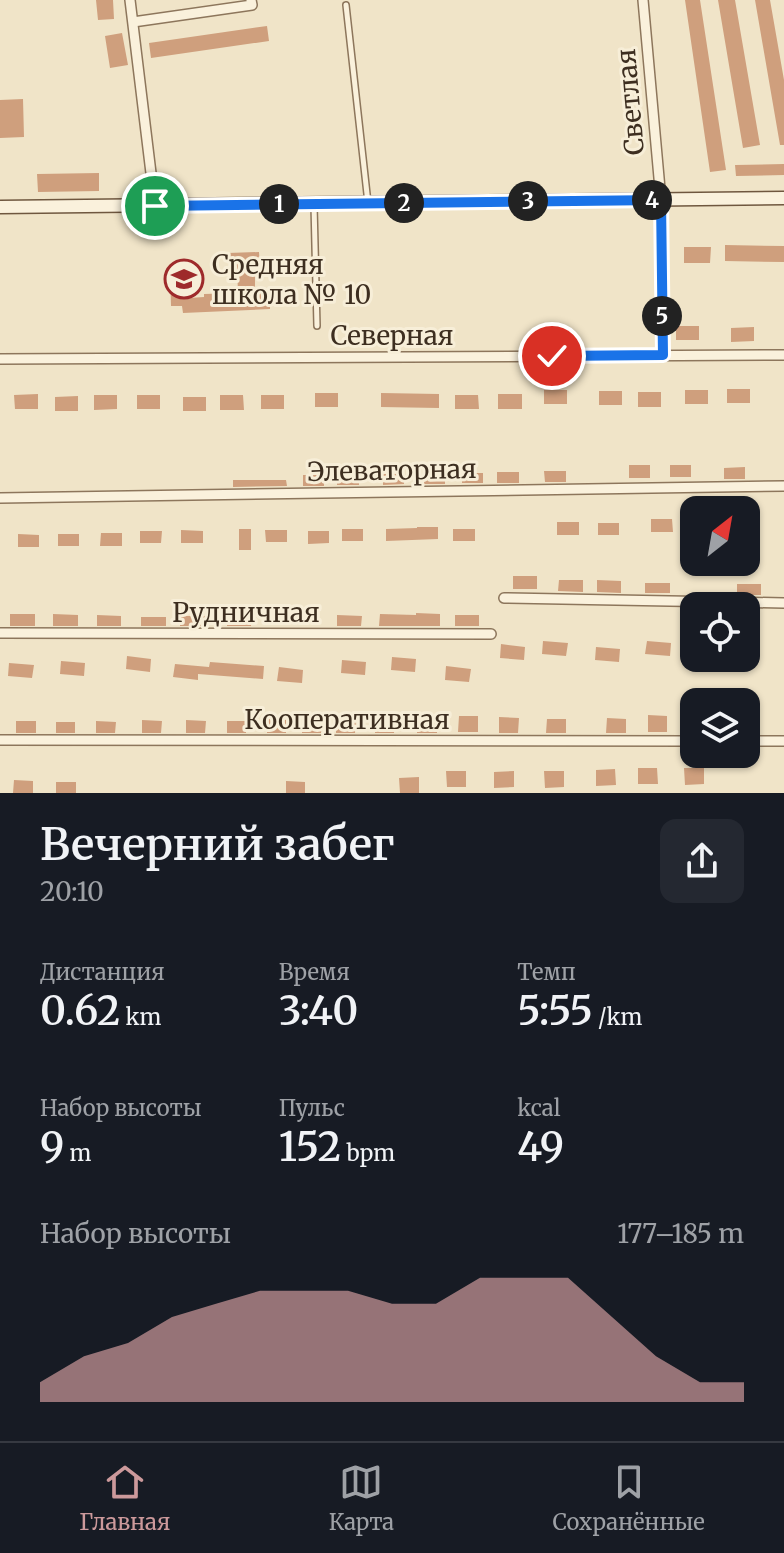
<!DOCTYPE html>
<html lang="ru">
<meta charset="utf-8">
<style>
:root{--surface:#171b24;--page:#242831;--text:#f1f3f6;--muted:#9ea1a6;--line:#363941;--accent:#cc999b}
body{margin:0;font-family:Merriweather,serif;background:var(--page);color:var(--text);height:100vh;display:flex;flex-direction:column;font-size:30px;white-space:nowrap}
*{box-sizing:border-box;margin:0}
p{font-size:26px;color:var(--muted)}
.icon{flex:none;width:44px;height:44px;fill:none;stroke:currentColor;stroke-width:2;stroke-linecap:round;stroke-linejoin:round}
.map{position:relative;height:793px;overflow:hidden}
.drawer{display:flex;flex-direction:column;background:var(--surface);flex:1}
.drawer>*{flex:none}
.needle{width:52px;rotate:31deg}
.fabs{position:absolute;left:680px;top:496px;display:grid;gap:16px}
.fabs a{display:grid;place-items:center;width:80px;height:80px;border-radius:16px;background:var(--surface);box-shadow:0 2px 6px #0004;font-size:40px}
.pin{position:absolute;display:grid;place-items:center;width:68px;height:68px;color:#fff;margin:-34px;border:4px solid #fff;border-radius:50%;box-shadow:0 2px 8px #0007}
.km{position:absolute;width:40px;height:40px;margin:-20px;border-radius:50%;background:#222;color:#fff;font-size:22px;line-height:40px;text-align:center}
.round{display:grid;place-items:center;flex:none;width:84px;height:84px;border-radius:16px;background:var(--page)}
.head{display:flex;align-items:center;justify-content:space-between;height:136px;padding:0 40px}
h1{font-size:44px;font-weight:600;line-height:60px}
.stats{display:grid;grid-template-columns:repeat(3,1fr);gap:12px;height:136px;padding:8px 40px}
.stats div{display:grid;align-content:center}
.stats b{font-size:40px;font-weight:600}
.stats small{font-size:22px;font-weight:400}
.stats p{font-size:22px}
.chart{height:224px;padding:16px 40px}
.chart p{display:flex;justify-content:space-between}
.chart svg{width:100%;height:144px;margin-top:8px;fill:var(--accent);opacity:.7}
.tab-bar{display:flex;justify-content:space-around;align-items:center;height:112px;border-top:2px solid var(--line);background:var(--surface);font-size:22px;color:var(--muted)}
.tab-bar a{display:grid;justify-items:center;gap:4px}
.tab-bar .on{color:var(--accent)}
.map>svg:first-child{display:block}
.building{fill:#cf9f7d}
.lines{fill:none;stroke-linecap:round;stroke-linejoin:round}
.lane-casing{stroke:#8d765c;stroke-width:8}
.street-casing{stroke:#8d765c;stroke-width:12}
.secondary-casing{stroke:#6f573f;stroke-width:15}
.lane{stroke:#faf1dc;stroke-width:5}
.street{stroke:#faf1dc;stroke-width:9}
.secondary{stroke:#faf1dc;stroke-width:12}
.route-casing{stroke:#fff;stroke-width:16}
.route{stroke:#1a73e8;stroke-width:10}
.labels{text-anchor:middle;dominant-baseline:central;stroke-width:6;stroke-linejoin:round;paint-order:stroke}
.street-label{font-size:26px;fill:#3d2e20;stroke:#f7eed8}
.poi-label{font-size:26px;fill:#3d2e20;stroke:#f7eed8;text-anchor:start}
</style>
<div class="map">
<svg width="784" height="793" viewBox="0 0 784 793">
<rect width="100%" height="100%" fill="#f0e4c8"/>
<path class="building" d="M 96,0 L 113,0 L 114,19 L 98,20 Z
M 685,0 L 700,0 L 726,170 L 710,172 Z
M 718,0 L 735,0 L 760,145 L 743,148 Z
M 755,0 L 770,0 L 784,80 L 784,145 L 780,145 Z
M 267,26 L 269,41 L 151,58 L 149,43 Z
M 122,33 L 128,65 L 110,68 L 105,36 Z
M 23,99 L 24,137 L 0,138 L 0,100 Z
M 784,164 L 784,175 L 736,176 L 735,165 Z
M 99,173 L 99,191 L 38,192 L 37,174 Z
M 725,245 L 784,246 L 784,262 L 725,261 Z
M 684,247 L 711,247 L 710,263 L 684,263 Z
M 259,252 L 260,270 L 255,271 L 255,293 L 270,293 L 270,309 L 183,313 L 182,306 L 171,306 L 170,269 L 194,268 L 195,285 L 189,285 L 189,298 L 204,297 L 204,294 L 238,293 L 237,266 L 229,267 L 228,253 Z
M 676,326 L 699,326 L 699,340 L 676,340 Z
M 754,327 L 754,341 L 731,342 L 731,328 Z
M 727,389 L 750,389 L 750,403 L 727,403 Z
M 544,390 L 567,390 L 567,404 L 544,404 Z
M 685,390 L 708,390 L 708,404 L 685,404 Z
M 599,391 L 622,391 L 622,405 L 599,405 Z
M 638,392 L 661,392 L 661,407 L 638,407 Z
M 315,393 L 338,393 L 338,407 L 315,407 Z
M 381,393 L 439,394 L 439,408 L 381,407 Z
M 38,394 L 38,409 L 15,409 L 14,395 Z
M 498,394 L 522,394 L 522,409 L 498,409 Z
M 94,395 L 117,395 L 117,409 L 94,410 Z
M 137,395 L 160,395 L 160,409 L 137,409 Z
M 220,395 L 243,395 L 244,410 L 220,410 Z
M 261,395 L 284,395 L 284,409 L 261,409 Z
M 455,395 L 478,395 L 479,409 L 455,409 Z
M 78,396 L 78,411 L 55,411 L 55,397 Z
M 183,397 L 206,397 L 206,411 L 183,411 Z
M 629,465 L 650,465 L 650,478 L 629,478 Z
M 670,465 L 691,465 L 691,477 L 670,477 Z
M 745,467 L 745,479 L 724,479 L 724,468 Z
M 544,471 L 566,471 L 566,482 L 545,482 Z
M 445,472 L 445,484 L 424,484 L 424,473 Z
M 497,472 L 519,472 L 519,483 L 497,483 Z
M 462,473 L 483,473 L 483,483 L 462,483 Z
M 337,474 L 359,474 L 359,485 L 337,485 Z
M 383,474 L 404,474 L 404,484 L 383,485 Z
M 303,475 L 324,475 L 324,486 L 303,486 Z
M 233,480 L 286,480 L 287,486 L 233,487 Z
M 651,519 L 672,519 L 673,532 L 651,532 Z
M 557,522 L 579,522 L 579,535 L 557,535 Z
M 598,523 L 619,523 L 619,535 L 598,535 Z
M 417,527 L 438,527 L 438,539 L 386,541 L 386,529 L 417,528 Z
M 239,529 L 251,529 L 251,550 L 239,550 Z
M 342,529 L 363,529 L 363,541 L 342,541 Z
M 453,529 L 475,529 L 475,541 L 453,541 Z
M 181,530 L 203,531 L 203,543 L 181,543 Z
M 265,530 L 287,530 L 287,542 L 266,542 Z
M 140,531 L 162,531 L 161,543 L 140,543 Z
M 308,531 L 329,531 L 329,543 L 308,544 Z
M 101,533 L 122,533 L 122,546 L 100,546 Z
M 18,534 L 39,535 L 39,547 L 18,547 Z
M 58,534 L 79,534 L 79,546 L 58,546 Z
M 513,576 L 537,576 L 537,589 L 513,589 Z
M 559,580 L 583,580 L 583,592 L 558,591 Z
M 597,580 L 621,581 L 621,593 L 597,592 Z
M 645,583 L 670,583 L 670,593 L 645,593 Z
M 737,584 L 761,584 L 761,595 L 737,595 Z
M 416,613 L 440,614 L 440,626 L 379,626 L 380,614 L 416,615 Z
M 10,614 L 35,614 L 35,626 L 10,626 Z
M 53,614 L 78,615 L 78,626 L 53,626 Z
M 97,615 L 121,616 L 121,626 L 97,626 Z
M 227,615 L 252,616 L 251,626 L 227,626 Z
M 337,615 L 362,616 L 361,626 L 337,626 Z
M 455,615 L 479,615 L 479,626 L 455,626 Z
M 180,616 L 205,616 L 205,626 L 180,626 Z
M 141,617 L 166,617 L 166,626 L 141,626 Z
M 543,641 L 568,643 L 566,656 L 542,654 Z
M 647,641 L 671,643 L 670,656 L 645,654 Z
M 501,644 L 525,647 L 524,660 L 500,658 Z
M 596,647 L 620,649 L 619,662 L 595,660 Z
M 127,656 L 151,659 L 150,672 L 126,669 Z
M 392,657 L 416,659 L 415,672 L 391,670 Z
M 342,660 L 366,662 L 365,675 L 341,673 Z
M 61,661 L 85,663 L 84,676 L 60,674 Z
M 210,662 L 264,666 L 263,679 L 198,674 L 198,680 L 173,677 L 175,664 L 209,667 Z
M 9,663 L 34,665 L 32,678 L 8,676 Z
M 446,666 L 471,669 L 469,682 L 445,680 Z
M 279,667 L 303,670 L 302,683 L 277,681 Z
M 648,715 L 667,716 L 667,732 L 648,732 Z
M 459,716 L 478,716 L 478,732 L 458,732 Z
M 336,717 L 356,718 L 355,733 L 336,733 Z
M 499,717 L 519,718 L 518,733 L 499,733 Z
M 302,718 L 322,719 L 321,733 L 302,733 Z
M 375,718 L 395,718 L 394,733 L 375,733 Z
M 417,718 L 437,718 L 437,733 L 417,733 Z
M 607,718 L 626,719 L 626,733 L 606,733 Z
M 267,719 L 286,720 L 286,733 L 267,733 Z
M 547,719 L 566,719 L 566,733 L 546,733 Z
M 142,720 L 162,721 L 161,733 L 142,733 Z
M 186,720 L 206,721 L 205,733 L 186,733 Z
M 16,721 L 36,721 L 36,733 L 16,733 Z
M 96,721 L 116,722 L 115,733 L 96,733 Z
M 227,721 L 246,721 L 246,733 L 227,733 Z
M 56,722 L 75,722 L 75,733 L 56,733 Z
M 638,768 L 657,768 L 658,784 L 638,784 Z
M 684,768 L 704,768 L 704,784 L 685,785 Z
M 615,769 L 616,785 L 596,786 L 596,770 Z
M 446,771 L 466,771 L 466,787 L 447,787 Z
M 514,771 L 514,787 L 494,788 L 494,772 Z
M 544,771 L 564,771 L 564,787 L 545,788 Z
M 419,777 L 419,793 L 400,793 L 399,778 Z
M 14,780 L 33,781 L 33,793 L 13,793 Z
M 286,781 L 305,782 L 305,793 L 286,793 Z
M 56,782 L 76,782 L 76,793 L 56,793 Z"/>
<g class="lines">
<defs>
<path id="lane" d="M 346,5 L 368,203
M 314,205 L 317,326"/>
<path id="street" d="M 130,0 L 155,206
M 643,0 L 661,200 L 663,355
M 133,22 L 252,5 L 251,0
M 0,359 L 784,355
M 0,498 L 784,486
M 504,598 L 784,603
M 0,633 L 491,634
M 0,740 L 694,741
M 746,741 L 784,741"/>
<path id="secondary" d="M 0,207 L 784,198"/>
</defs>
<use href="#lane" class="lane-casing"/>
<use href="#street" class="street-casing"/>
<use href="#secondary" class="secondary-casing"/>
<use href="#lane" class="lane"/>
<use href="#street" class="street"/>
<use href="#secondary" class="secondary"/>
</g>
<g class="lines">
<defs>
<path id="route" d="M 155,206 L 661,200 L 663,355 L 552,356"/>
</defs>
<use href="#route" class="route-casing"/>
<use href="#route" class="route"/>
</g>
<defs>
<symbol id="school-ring" viewBox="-11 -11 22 22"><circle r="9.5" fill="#f7eed8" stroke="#9e2a2b" stroke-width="1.5"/><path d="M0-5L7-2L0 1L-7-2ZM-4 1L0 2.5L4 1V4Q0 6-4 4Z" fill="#9e2a2b"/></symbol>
</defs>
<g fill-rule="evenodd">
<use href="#school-ring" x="162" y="257" width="44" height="44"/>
</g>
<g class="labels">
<g class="street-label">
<text transform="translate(630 102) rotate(-95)">Светлая</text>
<text x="392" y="335">Северная</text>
<text transform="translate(392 470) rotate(-1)">Элеваторная</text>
<text x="246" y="612">Рудничная</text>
<text x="347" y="719">Кооперативная</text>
</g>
<g class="poi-label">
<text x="212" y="264">Средняя<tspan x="212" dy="30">школа № 10</tspan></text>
</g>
</g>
</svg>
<div class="fabs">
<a><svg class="needle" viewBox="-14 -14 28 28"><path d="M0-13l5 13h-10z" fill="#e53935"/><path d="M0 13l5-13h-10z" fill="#9ea1a6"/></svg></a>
<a><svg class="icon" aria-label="locate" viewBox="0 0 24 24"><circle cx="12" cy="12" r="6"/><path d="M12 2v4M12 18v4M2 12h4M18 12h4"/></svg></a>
<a><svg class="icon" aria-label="layers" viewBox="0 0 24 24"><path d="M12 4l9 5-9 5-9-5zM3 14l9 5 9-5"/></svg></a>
</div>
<div class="pin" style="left:155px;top:206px;background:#1e9e55"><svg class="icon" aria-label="arrive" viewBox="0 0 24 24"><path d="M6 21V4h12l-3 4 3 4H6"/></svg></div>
<div class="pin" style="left:552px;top:356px;background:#d93025"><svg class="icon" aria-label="check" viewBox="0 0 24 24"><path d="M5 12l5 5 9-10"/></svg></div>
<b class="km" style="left:279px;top:204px">1</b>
<b class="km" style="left:404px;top:203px">2</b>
<b class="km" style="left:528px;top:201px">3</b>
<b class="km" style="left:652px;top:200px">4</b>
<b class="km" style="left:662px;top:316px">5</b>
</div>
<section class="drawer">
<div class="head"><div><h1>Вечерний забег</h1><p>20:10</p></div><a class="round"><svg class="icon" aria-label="share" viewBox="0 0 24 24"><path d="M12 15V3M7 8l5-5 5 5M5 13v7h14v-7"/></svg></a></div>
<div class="stats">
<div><p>Дистанция</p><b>0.62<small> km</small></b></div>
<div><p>Время</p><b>3:40</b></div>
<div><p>Темп</p><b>5:55<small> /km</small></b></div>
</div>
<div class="stats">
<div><p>Набор высоты</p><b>9<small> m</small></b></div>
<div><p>Пульс</p><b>152<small> bpm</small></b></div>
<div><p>kcal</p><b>49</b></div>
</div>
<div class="chart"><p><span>Набор высоты</span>177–185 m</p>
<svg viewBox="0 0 160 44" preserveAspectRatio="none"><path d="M0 44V38L10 30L20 26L30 18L40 14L50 10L60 10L70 10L80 14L90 14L100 6L110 6L120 6L130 18L140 30L150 38L160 38V44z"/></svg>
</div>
</section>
<nav class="tab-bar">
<a class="on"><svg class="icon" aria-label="home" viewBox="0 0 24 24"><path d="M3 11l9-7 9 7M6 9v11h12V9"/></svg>Главная</a>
<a><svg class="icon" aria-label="map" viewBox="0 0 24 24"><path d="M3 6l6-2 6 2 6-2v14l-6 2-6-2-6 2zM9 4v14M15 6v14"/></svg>Карта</a>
<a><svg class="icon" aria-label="saved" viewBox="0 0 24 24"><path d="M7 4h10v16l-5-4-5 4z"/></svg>Сохранённые</a>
</nav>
